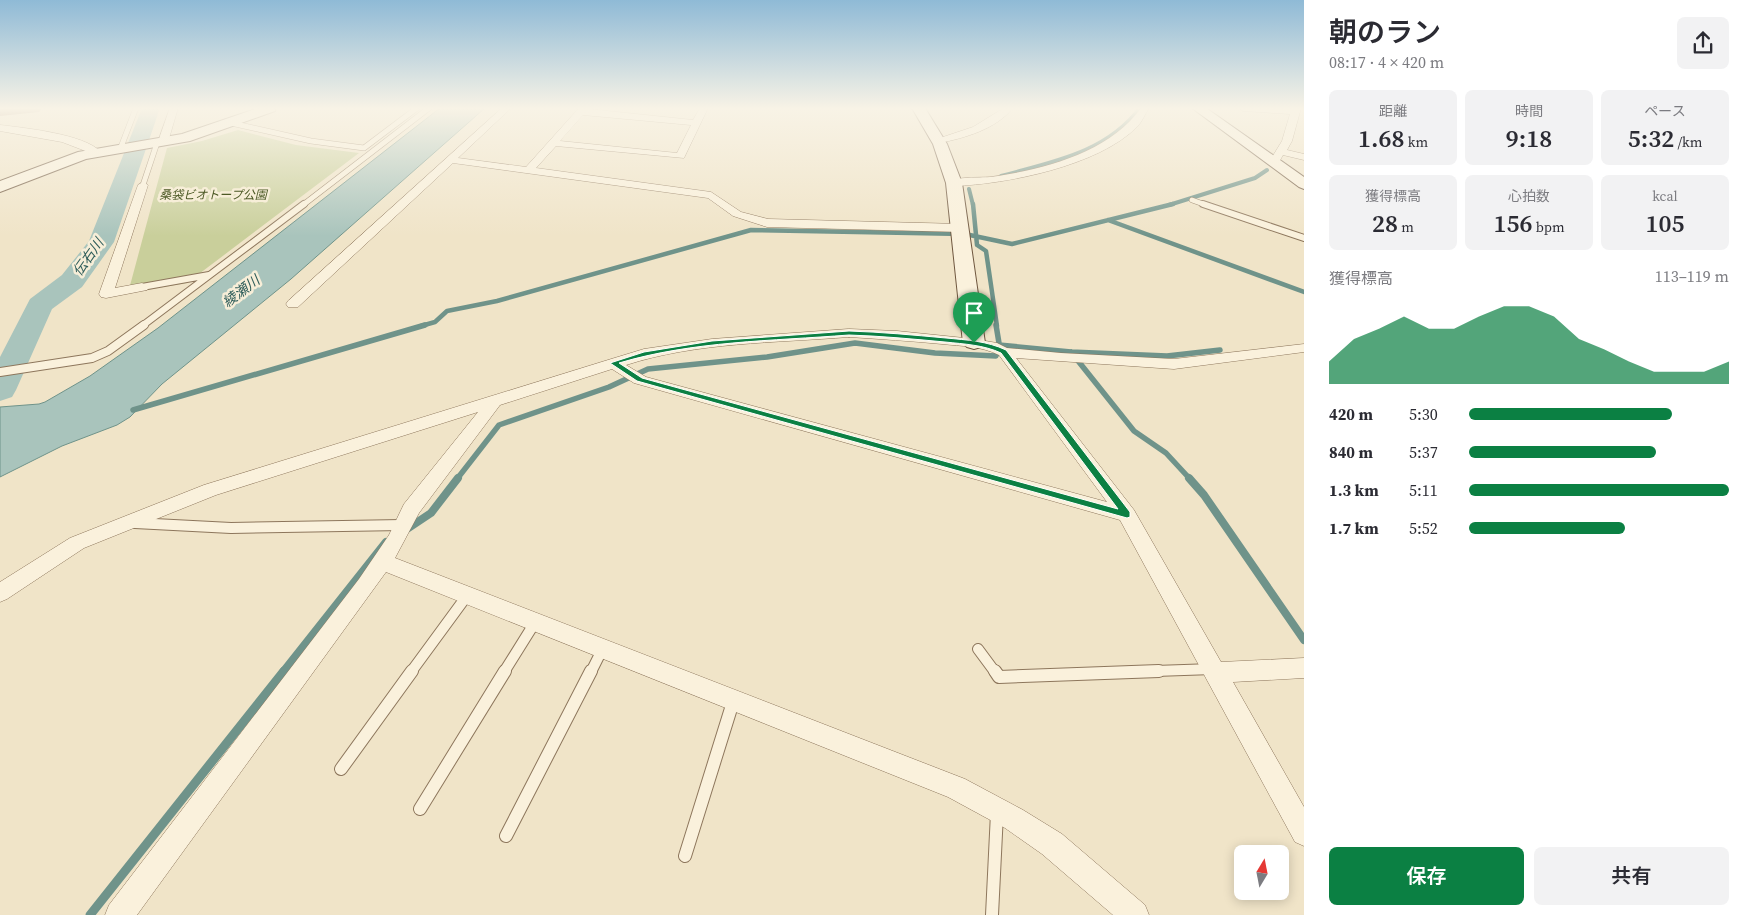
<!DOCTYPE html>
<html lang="ja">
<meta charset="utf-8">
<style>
:root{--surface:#fff;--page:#f2f2f3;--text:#2b2b33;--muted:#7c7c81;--accent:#0b8043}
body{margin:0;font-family:"Source Serif 4","Noto Sans JP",serif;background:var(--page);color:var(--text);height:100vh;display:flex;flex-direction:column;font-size:19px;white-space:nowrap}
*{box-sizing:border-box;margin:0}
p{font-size:16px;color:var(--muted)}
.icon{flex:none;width:28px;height:28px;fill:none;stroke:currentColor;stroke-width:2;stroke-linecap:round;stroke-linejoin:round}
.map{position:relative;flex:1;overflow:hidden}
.details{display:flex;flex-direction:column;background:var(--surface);width:450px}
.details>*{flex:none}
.needle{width:32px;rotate:10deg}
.buttons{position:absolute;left:1234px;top:845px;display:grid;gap:10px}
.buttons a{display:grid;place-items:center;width:55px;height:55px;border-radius:8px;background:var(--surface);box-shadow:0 2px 12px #0003;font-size:25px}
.pin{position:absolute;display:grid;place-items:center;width:42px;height:42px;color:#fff;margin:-51px -21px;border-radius:50% 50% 50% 0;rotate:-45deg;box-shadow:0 0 5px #0007}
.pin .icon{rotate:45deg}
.round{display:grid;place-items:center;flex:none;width:52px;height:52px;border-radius:8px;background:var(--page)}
.headline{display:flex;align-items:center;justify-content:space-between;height:85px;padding:0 25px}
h1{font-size:28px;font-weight:600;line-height:38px}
.stats{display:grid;grid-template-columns:repeat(3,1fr);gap:8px;height:85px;padding:5px 25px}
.stats div{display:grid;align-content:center;border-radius:8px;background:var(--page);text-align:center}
.stats b{font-size:25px;font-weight:600}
.stats small{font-size:14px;font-weight:400}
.stats p{font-size:14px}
.chart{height:140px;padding:10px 25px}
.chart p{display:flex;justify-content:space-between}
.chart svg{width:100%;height:90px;margin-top:5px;fill:var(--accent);opacity:.7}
.primary-button{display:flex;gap:10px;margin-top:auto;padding:10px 25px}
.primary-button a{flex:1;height:58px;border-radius:8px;background:var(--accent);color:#fff;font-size:20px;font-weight:600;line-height:58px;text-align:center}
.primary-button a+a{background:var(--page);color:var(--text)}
ul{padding:0 25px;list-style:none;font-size:16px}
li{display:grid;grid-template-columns:80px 60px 1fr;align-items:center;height:38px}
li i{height:12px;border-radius:6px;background:var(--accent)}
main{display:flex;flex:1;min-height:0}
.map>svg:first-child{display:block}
.green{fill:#c9cf9b}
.water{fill:#a9c4bc;stroke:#6f938a}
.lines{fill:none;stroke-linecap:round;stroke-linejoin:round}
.stream-far4{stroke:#6f938a;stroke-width:4}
.stream-far3{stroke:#6f938a;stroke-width:4.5}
.stream-far2{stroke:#6f938a;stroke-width:5.5}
.stream-far1{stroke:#6f938a;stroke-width:8}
.stream{stroke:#6f938a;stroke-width:9}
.river{fill:#a9c4bc;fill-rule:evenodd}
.lane-far4-casing{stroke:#8d765c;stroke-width:6}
.lane-far3-casing{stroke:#8d765c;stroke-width:8}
.lane-far2-casing{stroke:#8d765c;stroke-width:10}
.lane-far1-casing{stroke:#8d765c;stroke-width:12}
.lane-casing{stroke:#8d765c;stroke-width:14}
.street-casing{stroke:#8d765c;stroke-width:1}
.secondary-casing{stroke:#6f573f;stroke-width:2}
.lane-far4{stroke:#faf1dc;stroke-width:5}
.lane-far3{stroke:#faf1dc;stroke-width:6}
.lane-far2{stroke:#faf1dc;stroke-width:8}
.lane-far1{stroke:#faf1dc;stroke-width:10}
.lane{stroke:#faf1dc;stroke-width:12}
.street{fill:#faf1dc;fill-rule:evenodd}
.secondary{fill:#faf1dc;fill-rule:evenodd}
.shaded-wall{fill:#916f58}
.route{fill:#0b8043;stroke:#fff;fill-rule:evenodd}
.labels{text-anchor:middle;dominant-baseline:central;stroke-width:5;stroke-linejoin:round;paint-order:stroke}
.far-park-label{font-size:12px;font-style:italic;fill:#4d5a26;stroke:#f7eed8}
.far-water-label{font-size:14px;font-style:italic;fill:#2f5d5a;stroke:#f7eed8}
</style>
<main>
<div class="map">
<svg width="1304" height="915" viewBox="0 0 1304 915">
<rect width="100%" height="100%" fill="#f0e4c8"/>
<path class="green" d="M 238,130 L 296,145 L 359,153 L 187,283 L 128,293 L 167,148 L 202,141 Z"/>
<path class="water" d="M 440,108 L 485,108 L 291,279 L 162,384 L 130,417 L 117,425 L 62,446 L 0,477 L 0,407 L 39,404 L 45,402 L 90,376 L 158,328 Z"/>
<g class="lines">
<path class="stream-far4" d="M 1001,176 C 1052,162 1106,153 1140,108
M 969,189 L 973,205
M 1169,205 L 1255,178 L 1267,170"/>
<path class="stream-far3" d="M 973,204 L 977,245 L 986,251 L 997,326
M 1108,220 L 1304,292
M 421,326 L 435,322 L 447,311 L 497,301 L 751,230 L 965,234 L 1012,244 L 1173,204"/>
<path class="stream-far2" d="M 999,345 L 1071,352 L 1167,356 L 1220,350
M 1071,352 L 1134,431 L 1166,453 L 1190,479
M 133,410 L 425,325
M 457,479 L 499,425 L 609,387 L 648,369 L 767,357 L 855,343 L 935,353 L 996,356 L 999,343 L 996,325"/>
<path class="stream-far1" d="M 1189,478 L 1204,495 L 1304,640
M 407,529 L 431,513 L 458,478
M 283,672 L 386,542"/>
<path class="stream" d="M 90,915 L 284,671"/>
<path class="river" d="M 142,108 L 160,108 L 114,242 L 82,287 L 52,309 L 16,390 L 12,397 L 0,401 L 0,357 L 30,299 L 62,275 L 89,241 Z"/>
<defs>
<path id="lane-far4" d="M 231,123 L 311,141 L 364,148 L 417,108
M 121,147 L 136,108
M 143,185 L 157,143
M 1192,200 L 1206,205
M 303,205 L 429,108"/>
<path id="lane-far3" d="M 1203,204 L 1304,238
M 142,287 L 209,275
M 142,326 L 304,204"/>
<path id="lane-far2" d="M 0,372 L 92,358 L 108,351 L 144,325"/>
<path id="lane-far1" d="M 135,523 L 231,528 L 402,525
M 978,649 L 995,672
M 411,672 L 466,597
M 504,672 L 534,624
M 591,672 L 602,650
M 1126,672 L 1213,669"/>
<path id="lane" d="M 995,671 L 999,677 L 1159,671
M 341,769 L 412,671
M 420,809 L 505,671
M 506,836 L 591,671
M 685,856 L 733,702
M 992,915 L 997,813"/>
<path id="street" d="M 170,108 L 178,108 L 168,142 L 163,145 L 158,142 Z
M 502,108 L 511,108 L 458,158 L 526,167 L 579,108 L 693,120 L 700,108 L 708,108 L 684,158 L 556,146 L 536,168 L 711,192 L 741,212 L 768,219 L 961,224 L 967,228 L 961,232 L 767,227 L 733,216 L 708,198 L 453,163 L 298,307 L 288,307 L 286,304 L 288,301 ZM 583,115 L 691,125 L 677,153 L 560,141 Z
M 1004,108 L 1013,108 C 996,129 965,138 939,143 L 934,140 L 973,127 Z
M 1141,108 L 1149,108 C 1145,114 1142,122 1137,127 C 1098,166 1007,184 954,186 L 949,183 C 956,176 979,178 990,177 C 1042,170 1109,153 1141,108 Z
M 1239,108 L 1301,108 L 1292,141 L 1287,150 L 1304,154 L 1304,160 L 1283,155 L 1278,164 L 1270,164 L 1269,162 L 1282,141 L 1290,114 L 1243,111 Z
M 0,125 C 25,128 84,134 101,152 L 96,155 L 62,142 L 0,131 Z
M 143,182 L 148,185 L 115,288 L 142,283 L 149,287 L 147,290 L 106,298 L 101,297 L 99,294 L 138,185 Z
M 849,329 L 897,331 L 974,339 L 997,343 L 1007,348 L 1061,353 L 1174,359 L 1304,344 L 1304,352 L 1174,369 L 1016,358 L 1134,510 L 1221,662 L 1304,658 L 1304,678 L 1233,682 L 1304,807 L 1304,846 L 1295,842 L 1120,520 L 634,383 L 612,369 L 500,405 L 419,513 L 395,558 L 965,779 L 1023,810 L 1062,834 L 1145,905 L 1149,915 L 1113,915 L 1042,854 L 1005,828 L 948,797 L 386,572 L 137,915 L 105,915 L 109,905 L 359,579 L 389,535 L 404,504 L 478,412 L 216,495 L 84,548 L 7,599 L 0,602 L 0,582 L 70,538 L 204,485 L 608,360 L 644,349 L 712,339 ZM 849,337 C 880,339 911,341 942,344 C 961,346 981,346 999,355 L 1107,502 L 646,377 L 626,365 C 697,342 775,343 849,337 Z"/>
<path id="secondary" d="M 258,108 L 276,108 L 275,111 L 190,141 L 86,159 L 0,192 L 0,181 L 78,152 L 182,134 Z
M 912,108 L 925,108 L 947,144 L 962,183 L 985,343 L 981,347 L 974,349 L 967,347 L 963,343 L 946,183 L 933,144 Z
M 1192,108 L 1206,108 L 1304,177 L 1304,189 L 1299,187 Z"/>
</defs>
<use href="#lane-far4" class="lane-far4-casing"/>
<use href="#lane-far3" class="lane-far3-casing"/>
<use href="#lane-far2" class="lane-far2-casing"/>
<use href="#lane-far1" class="lane-far1-casing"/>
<use href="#lane" class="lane-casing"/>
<use href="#street" class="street-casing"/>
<use href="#secondary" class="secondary-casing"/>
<use href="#lane-far4" class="lane-far4"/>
<use href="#lane-far3" class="lane-far3"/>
<use href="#lane-far2" class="lane-far2"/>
<use href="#lane-far1" class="lane-far1"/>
<use href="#lane" class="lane"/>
<use href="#street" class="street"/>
<use href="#secondary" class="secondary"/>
</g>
<path class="shaded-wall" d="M 0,108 L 42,108 L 39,112 L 0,116 Z"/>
<linearGradient id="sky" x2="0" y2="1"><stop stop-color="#8fbad6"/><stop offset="0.46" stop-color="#f8f3e6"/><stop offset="1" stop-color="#f8f3e6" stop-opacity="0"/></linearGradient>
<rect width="1304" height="236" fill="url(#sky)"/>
<path class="route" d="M 849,331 C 881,332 913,335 946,338 C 967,340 987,341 1006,350 L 1130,512 L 1130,517 L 1127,518 L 637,381 L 610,363 L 644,352 L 712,341 ZM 849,335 C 881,336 913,339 945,342 C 964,344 984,345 1001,353 L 1118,509 L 642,378 L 619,363 C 693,341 772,341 849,335 Z"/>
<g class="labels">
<g class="far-park-label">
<text x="213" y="195">桑袋ビオトープ公園</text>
</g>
<g class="far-water-label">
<text transform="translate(88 257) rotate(-55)">伝右川</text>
<text transform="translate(241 291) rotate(-37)">綾瀬川</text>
</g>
</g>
</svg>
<div class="buttons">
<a><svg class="needle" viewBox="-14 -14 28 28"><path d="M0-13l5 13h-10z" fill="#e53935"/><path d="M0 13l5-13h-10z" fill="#7c7c81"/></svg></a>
</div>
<div class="pin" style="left:974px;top:343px;background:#1e9e55"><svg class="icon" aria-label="arrive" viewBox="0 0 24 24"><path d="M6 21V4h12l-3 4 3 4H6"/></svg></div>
</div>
<section class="details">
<div class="headline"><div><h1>朝のラン</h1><p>08:17 · 4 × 420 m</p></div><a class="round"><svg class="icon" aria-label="share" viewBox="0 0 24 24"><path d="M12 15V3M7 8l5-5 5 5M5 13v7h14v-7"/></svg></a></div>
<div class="stats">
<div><p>距離</p><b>1.68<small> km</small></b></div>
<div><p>時間</p><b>9:18</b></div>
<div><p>ペース</p><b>5:32<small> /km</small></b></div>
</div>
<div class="stats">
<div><p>獲得標高</p><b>28<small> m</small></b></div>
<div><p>心拍数</p><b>156<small> bpm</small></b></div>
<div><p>kcal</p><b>105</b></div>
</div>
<div class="chart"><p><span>獲得標高</span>113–119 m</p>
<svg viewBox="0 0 160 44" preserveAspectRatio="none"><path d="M0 44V33L10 22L20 17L30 11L40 17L50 17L60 11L70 6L80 6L90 11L100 22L110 27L120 33L130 38L140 38L150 38L160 33V44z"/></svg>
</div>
<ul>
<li><b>420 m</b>5:30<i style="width:78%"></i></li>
<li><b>840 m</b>5:37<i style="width:72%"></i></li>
<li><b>1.3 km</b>5:11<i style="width:100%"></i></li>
<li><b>1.7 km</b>5:52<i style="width:60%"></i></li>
</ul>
<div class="primary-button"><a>保存</a><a>共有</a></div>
</section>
</main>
